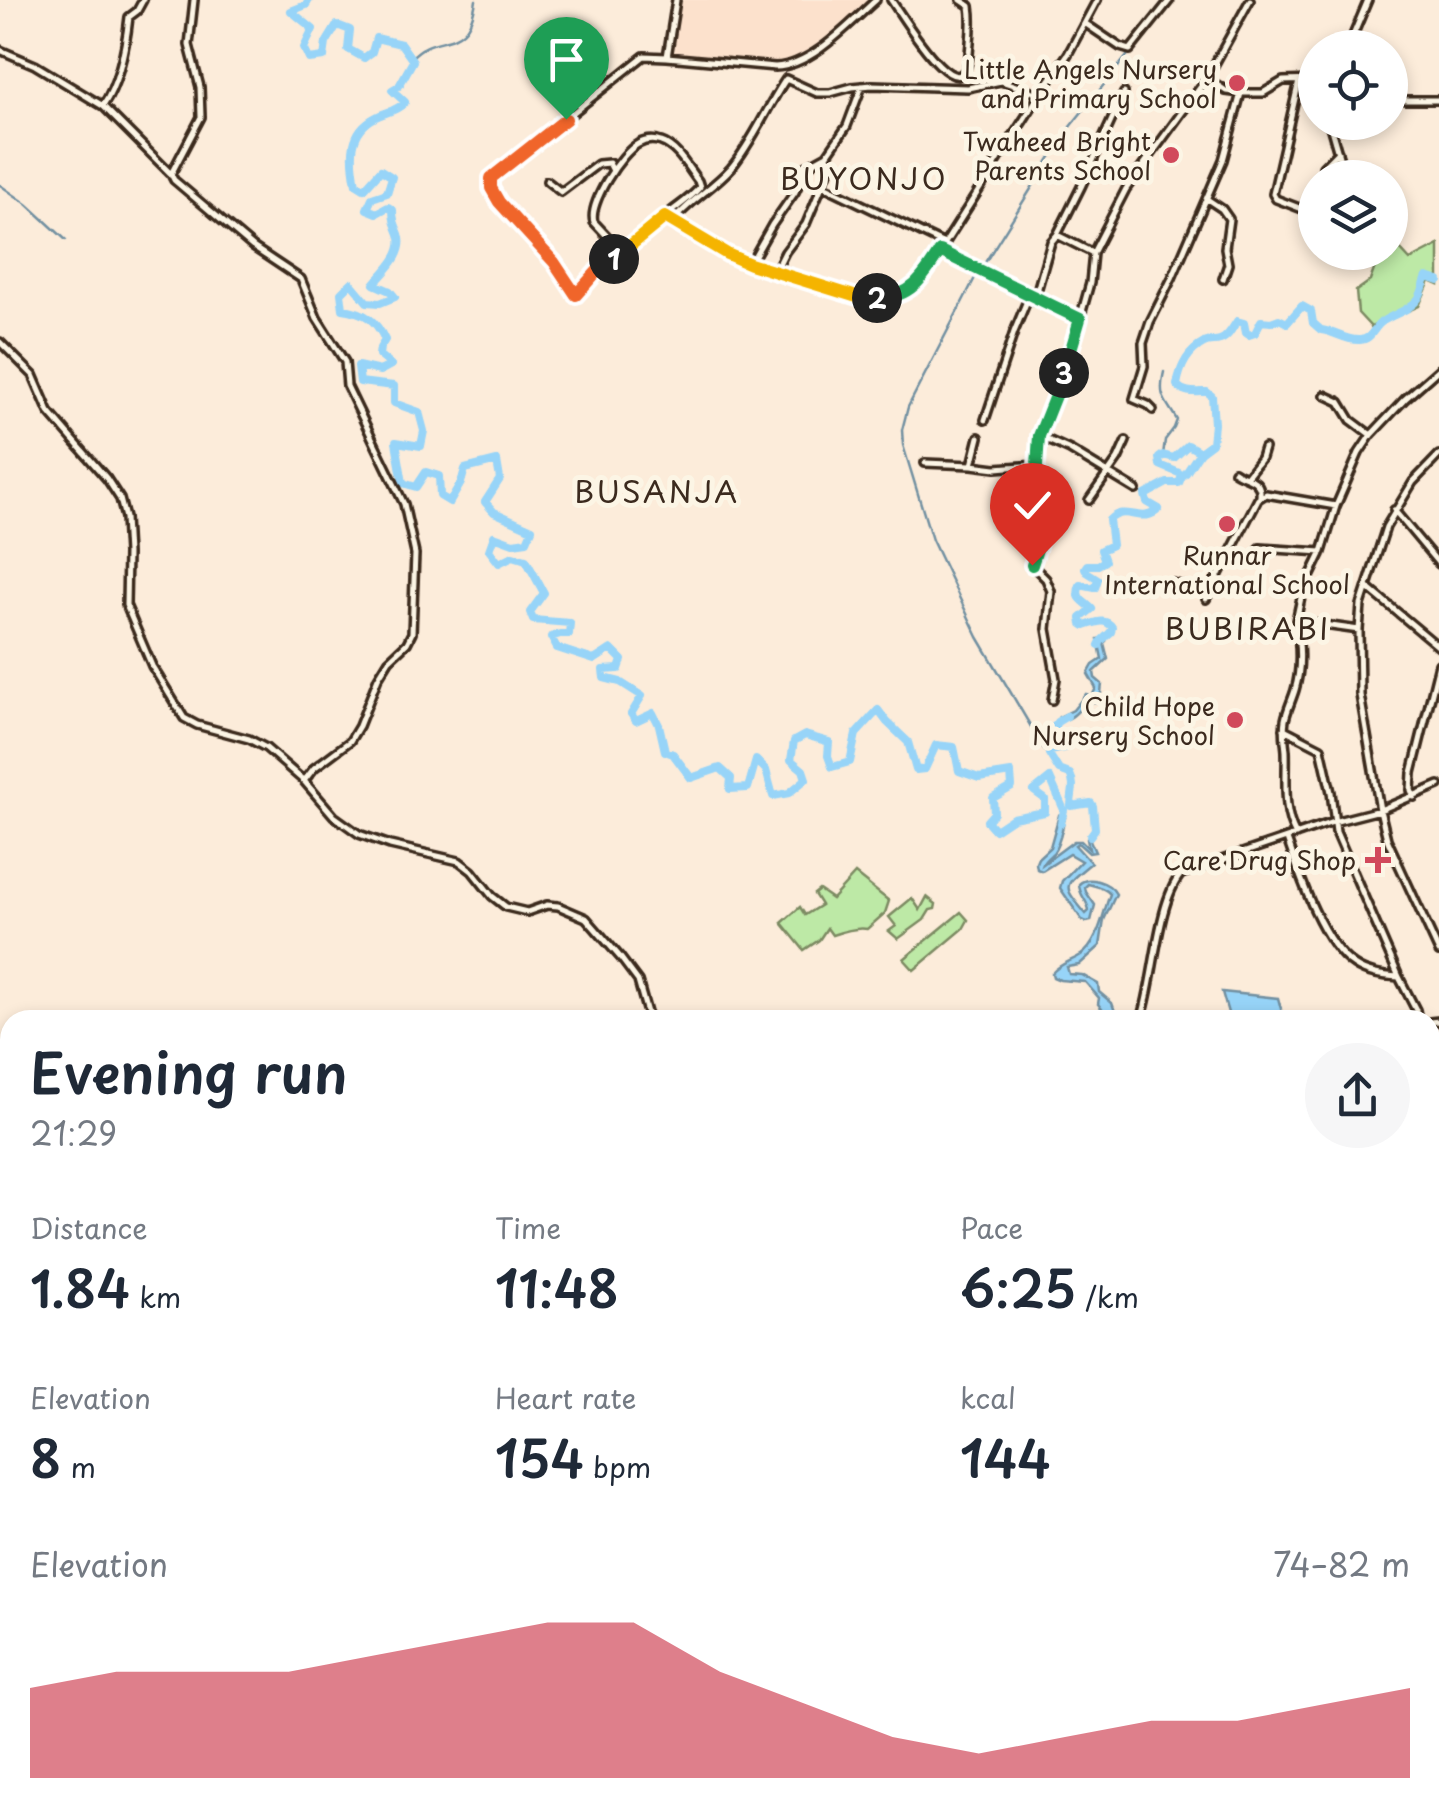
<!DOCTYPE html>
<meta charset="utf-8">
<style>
:root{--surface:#fff;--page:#f6f6f7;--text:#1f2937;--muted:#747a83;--accent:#d1495b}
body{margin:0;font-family:"Playpen Sans",sans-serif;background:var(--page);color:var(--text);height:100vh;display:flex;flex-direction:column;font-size:38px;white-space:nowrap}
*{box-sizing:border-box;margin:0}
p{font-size:32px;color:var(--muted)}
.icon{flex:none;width:55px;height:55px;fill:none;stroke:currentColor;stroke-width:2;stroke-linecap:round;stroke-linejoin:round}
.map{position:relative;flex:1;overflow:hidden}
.drawer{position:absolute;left:0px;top:1010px;width:1440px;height:810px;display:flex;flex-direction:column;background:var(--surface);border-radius:30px 30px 0 0;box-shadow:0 5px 15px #0003}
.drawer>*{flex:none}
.tools{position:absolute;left:1298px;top:30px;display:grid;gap:20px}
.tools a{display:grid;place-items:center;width:110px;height:110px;border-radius:50%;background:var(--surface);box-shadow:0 5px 15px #0003;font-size:50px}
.pin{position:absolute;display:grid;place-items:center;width:85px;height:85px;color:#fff;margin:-102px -42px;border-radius:50% 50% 50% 0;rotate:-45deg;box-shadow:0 0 10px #0007}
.pin .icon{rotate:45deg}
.km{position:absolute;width:50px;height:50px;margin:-25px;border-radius:50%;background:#222;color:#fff;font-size:28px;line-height:50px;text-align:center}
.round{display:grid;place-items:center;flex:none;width:105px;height:105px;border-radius:52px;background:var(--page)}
.overview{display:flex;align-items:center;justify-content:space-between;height:170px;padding:0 30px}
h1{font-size:55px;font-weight:600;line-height:75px}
.stats{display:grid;grid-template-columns:repeat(3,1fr);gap:15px;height:170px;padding:10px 30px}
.stats div{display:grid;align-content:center}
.stats b{font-size:50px;font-weight:600}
.stats small{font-size:28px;font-weight:400}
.stats p{font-size:28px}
.chart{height:280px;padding:20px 30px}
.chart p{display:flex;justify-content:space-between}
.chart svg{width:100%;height:180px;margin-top:10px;fill:var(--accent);opacity:.7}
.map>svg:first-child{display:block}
.built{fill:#fce1cc}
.green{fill:#bde9a6;stroke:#7c8a62;stroke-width:2.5}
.water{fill:#97d4f8;stroke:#7290a1;stroke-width:2.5}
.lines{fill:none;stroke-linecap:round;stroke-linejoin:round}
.stream{stroke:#7290a1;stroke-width:2.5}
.river{stroke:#97d4f8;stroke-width:8}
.minor-casing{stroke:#3b2a1e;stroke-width:12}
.minor{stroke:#fcf5e5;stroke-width:5}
.split-1-casing{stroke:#fff;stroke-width:20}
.split-2-casing{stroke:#fff;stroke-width:20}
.split-3-casing{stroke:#fff;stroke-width:20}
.split-4-casing{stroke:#fff;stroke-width:20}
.split-1{stroke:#f0652b;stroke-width:12}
.split-2{stroke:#f5b400;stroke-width:12}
.split-3{stroke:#22a559;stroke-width:12}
.split-4{stroke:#22a559;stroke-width:12}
.poi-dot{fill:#d1495b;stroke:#fcf5e5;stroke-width:4}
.labels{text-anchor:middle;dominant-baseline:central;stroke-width:10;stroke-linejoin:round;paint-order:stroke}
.poi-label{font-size:25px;fill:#3b2a1e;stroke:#fcf5e5;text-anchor:end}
.quarter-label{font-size:30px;letter-spacing:2.5px;fill:#3b2a1e;stroke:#fcf5e5}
</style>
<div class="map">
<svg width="1439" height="1820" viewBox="0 0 1439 1820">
<rect width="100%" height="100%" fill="#fcecda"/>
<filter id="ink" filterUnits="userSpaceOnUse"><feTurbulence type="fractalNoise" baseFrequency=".01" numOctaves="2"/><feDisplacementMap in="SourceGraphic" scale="20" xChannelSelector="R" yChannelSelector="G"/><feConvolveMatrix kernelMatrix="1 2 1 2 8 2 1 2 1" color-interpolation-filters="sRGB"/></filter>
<g filter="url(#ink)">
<path class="built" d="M 679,0 L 870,0 L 843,30 L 806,58 L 792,64 L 762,65 L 669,56 L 669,40 Z"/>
<path class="green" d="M 1439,245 L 1439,285 L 1430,281 L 1419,306 L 1371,327 L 1358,313 L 1356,291 L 1370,281 L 1376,264 L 1399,248 L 1410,260 Z
M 855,874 L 889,901 L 885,913 L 867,929 C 858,927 841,932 832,935 L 827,928 L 819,940 L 804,950 L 782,923 L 800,907 L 805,915 L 821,905 L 814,894 L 819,890 L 832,899 Z
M 927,897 L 936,904 L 935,909 L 930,910 L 924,920 L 898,939 L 889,931 L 896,926 L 889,917 L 912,898 L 920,910 Z
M 961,912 L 968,920 L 963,929 L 914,970 L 904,959 Z
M 946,1810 L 1019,1810 L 1021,1820 L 948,1820 Z"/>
<path class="water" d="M 1102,638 L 1106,641 L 1104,643 L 1108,659 L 1094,672 L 1095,678 L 1102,684 L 1101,693 L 1097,702 L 1085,702 C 1079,711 1071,721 1060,720 L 1059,717 L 1073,710 L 1086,694 L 1092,696 L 1096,688 L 1088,674 L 1093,665 L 1102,659 L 1098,639 Z
M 1059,815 L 1065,818 C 1062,828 1060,845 1053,853 C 1049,857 1045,859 1043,864 L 1074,841 L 1081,841 L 1089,849 L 1087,839 L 1095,829 L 1090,840 L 1095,852 L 1089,853 L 1078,843 L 1075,845 L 1091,863 C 1062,887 1062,885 1086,914 L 1089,911 C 1088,900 1079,896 1079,884 C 1088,875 1110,882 1116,894 L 1104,920 L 1100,946 L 1079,965 L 1067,967 L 1069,974 L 1082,975 L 1098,984 L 1099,992 L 1112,1003 L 1118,1020 L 1106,1020 L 1105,1013 L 1098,1004 L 1099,998 L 1085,982 L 1060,980 L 1053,977 L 1052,973 C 1061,963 1070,962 1081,955 C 1098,944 1103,913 1110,894 C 1106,888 1096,886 1088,884 L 1085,887 L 1086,892 L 1095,905 L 1091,921 L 1087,922 L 1082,920 L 1060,888 L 1062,881 L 1081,861 L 1069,854 L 1042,871 L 1037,869 L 1036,863 L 1038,858 L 1050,847 Z
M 1222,992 L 1278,998 L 1284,1020 L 1230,1020 Z"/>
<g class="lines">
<path class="stream" d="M 411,58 C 437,29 468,56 476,0
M 0,185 L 27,204 L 66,240
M 981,269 L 1069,128 L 1131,51
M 977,274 L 908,407 L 902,430 L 903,445 L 932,540 L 978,637 L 1047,754 L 1049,754
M 1163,455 L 1165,440 L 1174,428 L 1177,420 C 1165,399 1158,398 1164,372
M 1439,1039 L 1439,1040
M 1430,1058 L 1434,1058 L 1439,1052"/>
<path class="river" d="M 309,0 L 306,5 L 291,11 L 313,29 L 304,48 L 309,59 L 324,57 L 326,43 L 337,25 L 350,30 L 348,49 L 364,58 L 372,52 L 376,38 L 401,44 L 413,61 L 399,86 L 392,90 L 405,102 C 396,112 387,111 376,117 C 348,131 351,158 356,184 L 364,189 L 381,170 L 392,177 L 387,193 L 372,198 L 367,209 L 377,213 L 388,207 L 393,210 C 393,220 395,224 399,234 C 406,253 386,270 374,284 L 390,291 L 395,297 L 380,303 L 367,302 L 351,283 L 341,293 L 343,309 C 365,312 376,320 385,340 L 380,348 L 379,355 L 391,365 L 380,371 L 358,366 L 360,382 L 394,386 L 394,403 L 419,412 L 424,431 L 421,446 L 396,442 L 403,483 L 416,487 L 426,472 L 439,476 L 440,496 L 450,502 L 461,483 L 465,469 L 497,461 L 500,479 L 485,502 L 494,512 L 532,529 L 527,541 L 513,543 L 494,536 L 489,550 L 499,563 L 513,556 L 526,560 L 544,593 L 530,612 L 533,620 L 570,623 L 569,634 L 560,634 L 551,637 L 557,648 L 594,660 L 611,649 L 622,660 L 619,669 L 603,670 L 604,678 L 620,682 L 642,696 L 631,714 L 636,721 L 653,713 L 659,725 L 665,751 L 673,754 L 691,778 L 720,768 L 731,778 L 730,789 L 748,788 L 756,760 L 766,770 L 773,796 L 789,793 L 806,779 L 803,770 L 791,760 L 794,741 L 805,735 L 829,742 L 828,756 L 832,767 L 850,762 L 856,734 L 878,710 L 887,722 L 908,742 L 916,770 L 925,769 L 936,745 L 954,747 L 959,771 L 979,778 L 1011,773 L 1012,787 L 993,798 L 994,813 L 987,821 L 995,830 L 1013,818 L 1045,812 L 1045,799 L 1034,791 L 1050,778 L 1064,810 L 1061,823
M 1182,476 L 1186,473 L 1200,452
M 1099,645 L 1101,641 L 1111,632 L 1112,627 C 1105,617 1095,623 1085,626 L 1082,624 L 1081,618 L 1092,609 C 1085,601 1074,599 1080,585 L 1095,588 L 1098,579 L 1087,572 L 1085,568 L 1087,565 L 1098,565 L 1105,561 L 1101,550 L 1112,545 L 1109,520 C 1126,503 1141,526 1159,509 L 1147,502 L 1145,495 L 1167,483 L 1179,483 L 1182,476 L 1179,473 L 1160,465 L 1159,458 L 1163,455 L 1174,458 L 1188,445 L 1200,452 L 1212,443 L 1214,424 L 1212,396 L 1207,392 C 1196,392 1184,394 1177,385 C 1180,367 1187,352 1204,343 C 1209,340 1215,342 1220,340 C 1228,338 1233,327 1237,321 L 1244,323 L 1246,333 L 1249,335 L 1255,333 L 1261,321 L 1271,322 L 1279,319 L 1287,323 L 1302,306 L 1311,311 L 1313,323 L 1321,330 C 1334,331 1345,341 1360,340 C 1373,339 1373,327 1383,321 C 1394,314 1410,310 1418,299 C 1422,294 1424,283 1427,277 L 1439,281
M 1067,716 L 1057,722 L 1053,729 L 1070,738 L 1070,743 L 1067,747 L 1051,751 L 1049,754 L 1059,770 L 1070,774 C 1076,786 1071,794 1071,806 L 1091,803 L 1093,806 L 1095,829 L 1090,836
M 1341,1810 L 1353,1815 L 1352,1820"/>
<defs>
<path id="minor" d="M 676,0 L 667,57 L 775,67 C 812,66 849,24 876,0
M 891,0 C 902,15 963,119 969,55 C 970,39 973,23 970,6 L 961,0
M 1086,24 L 1120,47 L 1130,50 L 1170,0
M 1349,45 L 1368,0
M 0,50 L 35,65 L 103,106 L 171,174 L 174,180 L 253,247 L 301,279 L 317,318 L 345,362 L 347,386 L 404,504 L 415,554 L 412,633 L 407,643 L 389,660 L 378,678 L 359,726 L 350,741 L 314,768 L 304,781
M 1207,78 L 1226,91 L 1241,93 L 1263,93 L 1283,81 L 1315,80
M 1299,81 L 1273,194 L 1276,199 L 1315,214
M 1390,96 L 1405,100 L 1439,100
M 103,106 C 119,82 126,45 129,17 L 137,11 L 143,0
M 1329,122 L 1341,164
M 1323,167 L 1338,152
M 171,174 L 201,117 L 200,87 L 189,45 L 194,0
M 547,181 L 561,192 L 598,164 L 609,163 L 613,171
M 822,185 L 944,244
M 1207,199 L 1222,209 L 1229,219 L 1225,248 L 1228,264 L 1223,279
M 665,217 C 684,229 712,248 733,257 C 763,271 861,304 892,298 C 909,295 919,283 928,270 L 1040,94 L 1068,54 L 1097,0
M 672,222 C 689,201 713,188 731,168 C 753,142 767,107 786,79 L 817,93 L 830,93 L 852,87 L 872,85 L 968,88 L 1001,81 L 1040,94
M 1057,235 L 1093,253
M 940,251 L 1080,319
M 622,252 L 594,222 C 588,204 621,153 638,144 C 645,140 653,139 661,142 C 677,147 688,168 698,181 L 700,187 C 691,198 679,205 668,214 C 647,231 626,248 604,265 C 594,272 585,286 576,295 L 554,262 L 499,202 L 491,188 L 491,178 L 644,56 L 667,57
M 750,264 L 772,225 L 795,192 L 807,166 L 827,155
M 775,272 L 785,252 L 806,224 L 829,169 L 827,155 L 847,126 L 862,86
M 1035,298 L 1051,242 L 1057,235 L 1081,187 L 1124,93
M 0,342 L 33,375 L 49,412 L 107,479 L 120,499 L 125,518 L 127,554 L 126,605 L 152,666 L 184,718 L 197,725 L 249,739 L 266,748 L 304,781 L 334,816 L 359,834 L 390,845 L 459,861 L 472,871 L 492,896 L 506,907 L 527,912 L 547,905 L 558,906 L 586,918 L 620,957 L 638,981 L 649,1020
M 1325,395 L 1340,402 L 1351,420 L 1371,435
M 1153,410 L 1148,405 L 1134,399 L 1144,366 L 1143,343 L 1150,322 L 1172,278 L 1223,160 L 1241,93
M 985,420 L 1014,332 L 1029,296
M 1039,436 L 1070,450 L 1136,490
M 1439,455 L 1413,482 L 1386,527 L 1361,605 L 1359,630 L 1360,695 L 1380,810 L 1387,839 L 1439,952
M 925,463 L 972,465 L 979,437
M 972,465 L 996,468 L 1037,465
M 1234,471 C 1245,479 1262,478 1260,496
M 1247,476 L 1261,458 L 1264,448
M 1089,500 L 1118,459 L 1126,441
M 1394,510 L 1439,564
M 1260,548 L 1322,552
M 1166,584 L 1172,583 L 1210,592
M 1367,587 L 1439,647
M 1206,599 L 1258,499 L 1266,494 L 1336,506
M 1359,630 L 1296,621 L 1302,593 L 1322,552 L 1336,506 L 1359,453 L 1371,435 L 1405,399 L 1439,369
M 1052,700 L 1056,679 L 1047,629 L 1051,591 L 1046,579 L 1032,565 L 1042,534 L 1037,467 L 1039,436 L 1064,376 L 1090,283 L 1093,253 L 1126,189 L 1207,78 L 1250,0
M 1284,729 L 1321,748 L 1331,792 L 1336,832 L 1399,977
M 1414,797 L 1411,790 L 1412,773 L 1439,664
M 1296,835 C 1282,810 1287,779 1286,751 C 1285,740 1283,731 1285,720 C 1287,710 1292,700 1295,690 C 1302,667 1300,644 1296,621
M 1287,839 C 1299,874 1322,944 1354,965 C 1367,974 1383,976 1399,977 L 1416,1010 L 1418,1020
M 1141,1020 C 1154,983 1157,902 1181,874 L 1333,822 L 1380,810 L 1439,785
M 1430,1022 L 1439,1021
M 1430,1108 L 1439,1102
M 1430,1166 L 1439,1174
M 1430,1228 L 1439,1235
M 1430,1301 L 1439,1287
M 1430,1309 L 1439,1330
M 1430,1352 L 1439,1350
M 0,1395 L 10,1400
M 1430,1602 L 1439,1581
M 0,1615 L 10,1601
M 0,1757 L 10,1750
M 768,1810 L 771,1820
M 410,1820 L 414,1810"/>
</defs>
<use href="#minor" class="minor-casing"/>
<use href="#minor" class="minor"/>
</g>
</g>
<g class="lines" filter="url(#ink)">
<defs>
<path id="split-1" d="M 566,119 L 491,178 L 491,188 L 499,202 L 554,262 L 576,295 L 600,268 L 614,259"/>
<path id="split-2" d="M 614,259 L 665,217 L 727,254 L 750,264 L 857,297 L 877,298"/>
<path id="split-3" d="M 877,298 C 910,299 924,277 940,251 L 1080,319 L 1064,373"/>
<path id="split-4" d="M 1032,565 L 1042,534 L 1037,466 L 1039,436 L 1064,373"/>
</defs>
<use href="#split-1" class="split-1-casing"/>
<use href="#split-2" class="split-2-casing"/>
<use href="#split-3" class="split-3-casing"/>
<use href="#split-4" class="split-4-casing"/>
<use href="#split-1" class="split-1"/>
<use href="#split-2" class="split-2"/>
<use href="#split-3" class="split-3"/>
<use href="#split-4" class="split-4"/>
</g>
<g class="poi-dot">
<circle cx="1237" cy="83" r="10"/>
<circle cx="1171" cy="155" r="10"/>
<circle cx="1227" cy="524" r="10"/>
<circle cx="1235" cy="720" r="10"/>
<path d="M1373 845h10v10h10v10h-10v10h-10v-10h-10v-10h10z"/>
</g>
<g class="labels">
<g class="poi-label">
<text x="1217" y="69">Little Angels Nursery<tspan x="1217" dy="29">and Primary School</tspan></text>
<text x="1151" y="141">Twaheed Bright<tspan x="1151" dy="29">Parents School</tspan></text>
<text x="1227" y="555" text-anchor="middle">Runnar<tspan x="1227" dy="29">International School</tspan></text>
<text x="1215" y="706">Child Hope<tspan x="1215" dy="29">Nursery School</tspan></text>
<text x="1356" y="860">Care Drug Shop</text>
</g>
<g class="quarter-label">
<text x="864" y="177">BUYONJO</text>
<text x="657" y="490">BUSANJA</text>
<text x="1248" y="627">BUBIRABI</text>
</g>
</g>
</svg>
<div class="tools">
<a><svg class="icon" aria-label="locate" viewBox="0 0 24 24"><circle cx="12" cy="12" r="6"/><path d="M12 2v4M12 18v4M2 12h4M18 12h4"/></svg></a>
<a><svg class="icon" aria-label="layers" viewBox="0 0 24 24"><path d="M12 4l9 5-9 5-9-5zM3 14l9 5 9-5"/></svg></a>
</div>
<div class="pin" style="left:566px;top:119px;background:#1e9e55"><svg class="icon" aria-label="arrive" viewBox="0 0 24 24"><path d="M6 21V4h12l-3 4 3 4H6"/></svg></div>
<div class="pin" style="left:1032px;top:565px;background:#d93025"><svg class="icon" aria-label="check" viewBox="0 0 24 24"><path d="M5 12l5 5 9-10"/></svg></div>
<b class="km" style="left:614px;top:259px">1</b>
<b class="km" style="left:877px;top:298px">2</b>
<b class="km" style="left:1064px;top:373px">3</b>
<section class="drawer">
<div class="overview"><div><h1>Evening run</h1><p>21:29</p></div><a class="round"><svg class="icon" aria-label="share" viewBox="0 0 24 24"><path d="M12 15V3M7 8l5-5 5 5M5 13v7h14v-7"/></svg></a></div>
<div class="stats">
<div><p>Distance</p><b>1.84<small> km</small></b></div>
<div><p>Time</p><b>11:48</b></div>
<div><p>Pace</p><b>6:25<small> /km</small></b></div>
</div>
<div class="stats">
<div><p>Elevation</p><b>8<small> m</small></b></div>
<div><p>Heart rate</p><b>154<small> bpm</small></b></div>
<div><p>kcal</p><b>144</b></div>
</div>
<div class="chart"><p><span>Elevation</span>74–82 m</p>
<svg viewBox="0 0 160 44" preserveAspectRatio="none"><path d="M0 44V22L10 18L20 18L30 18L40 14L50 10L60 6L70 6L80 18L90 26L100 34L110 38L120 34L130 30L140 30L150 26L160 22V44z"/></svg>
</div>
</section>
</div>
